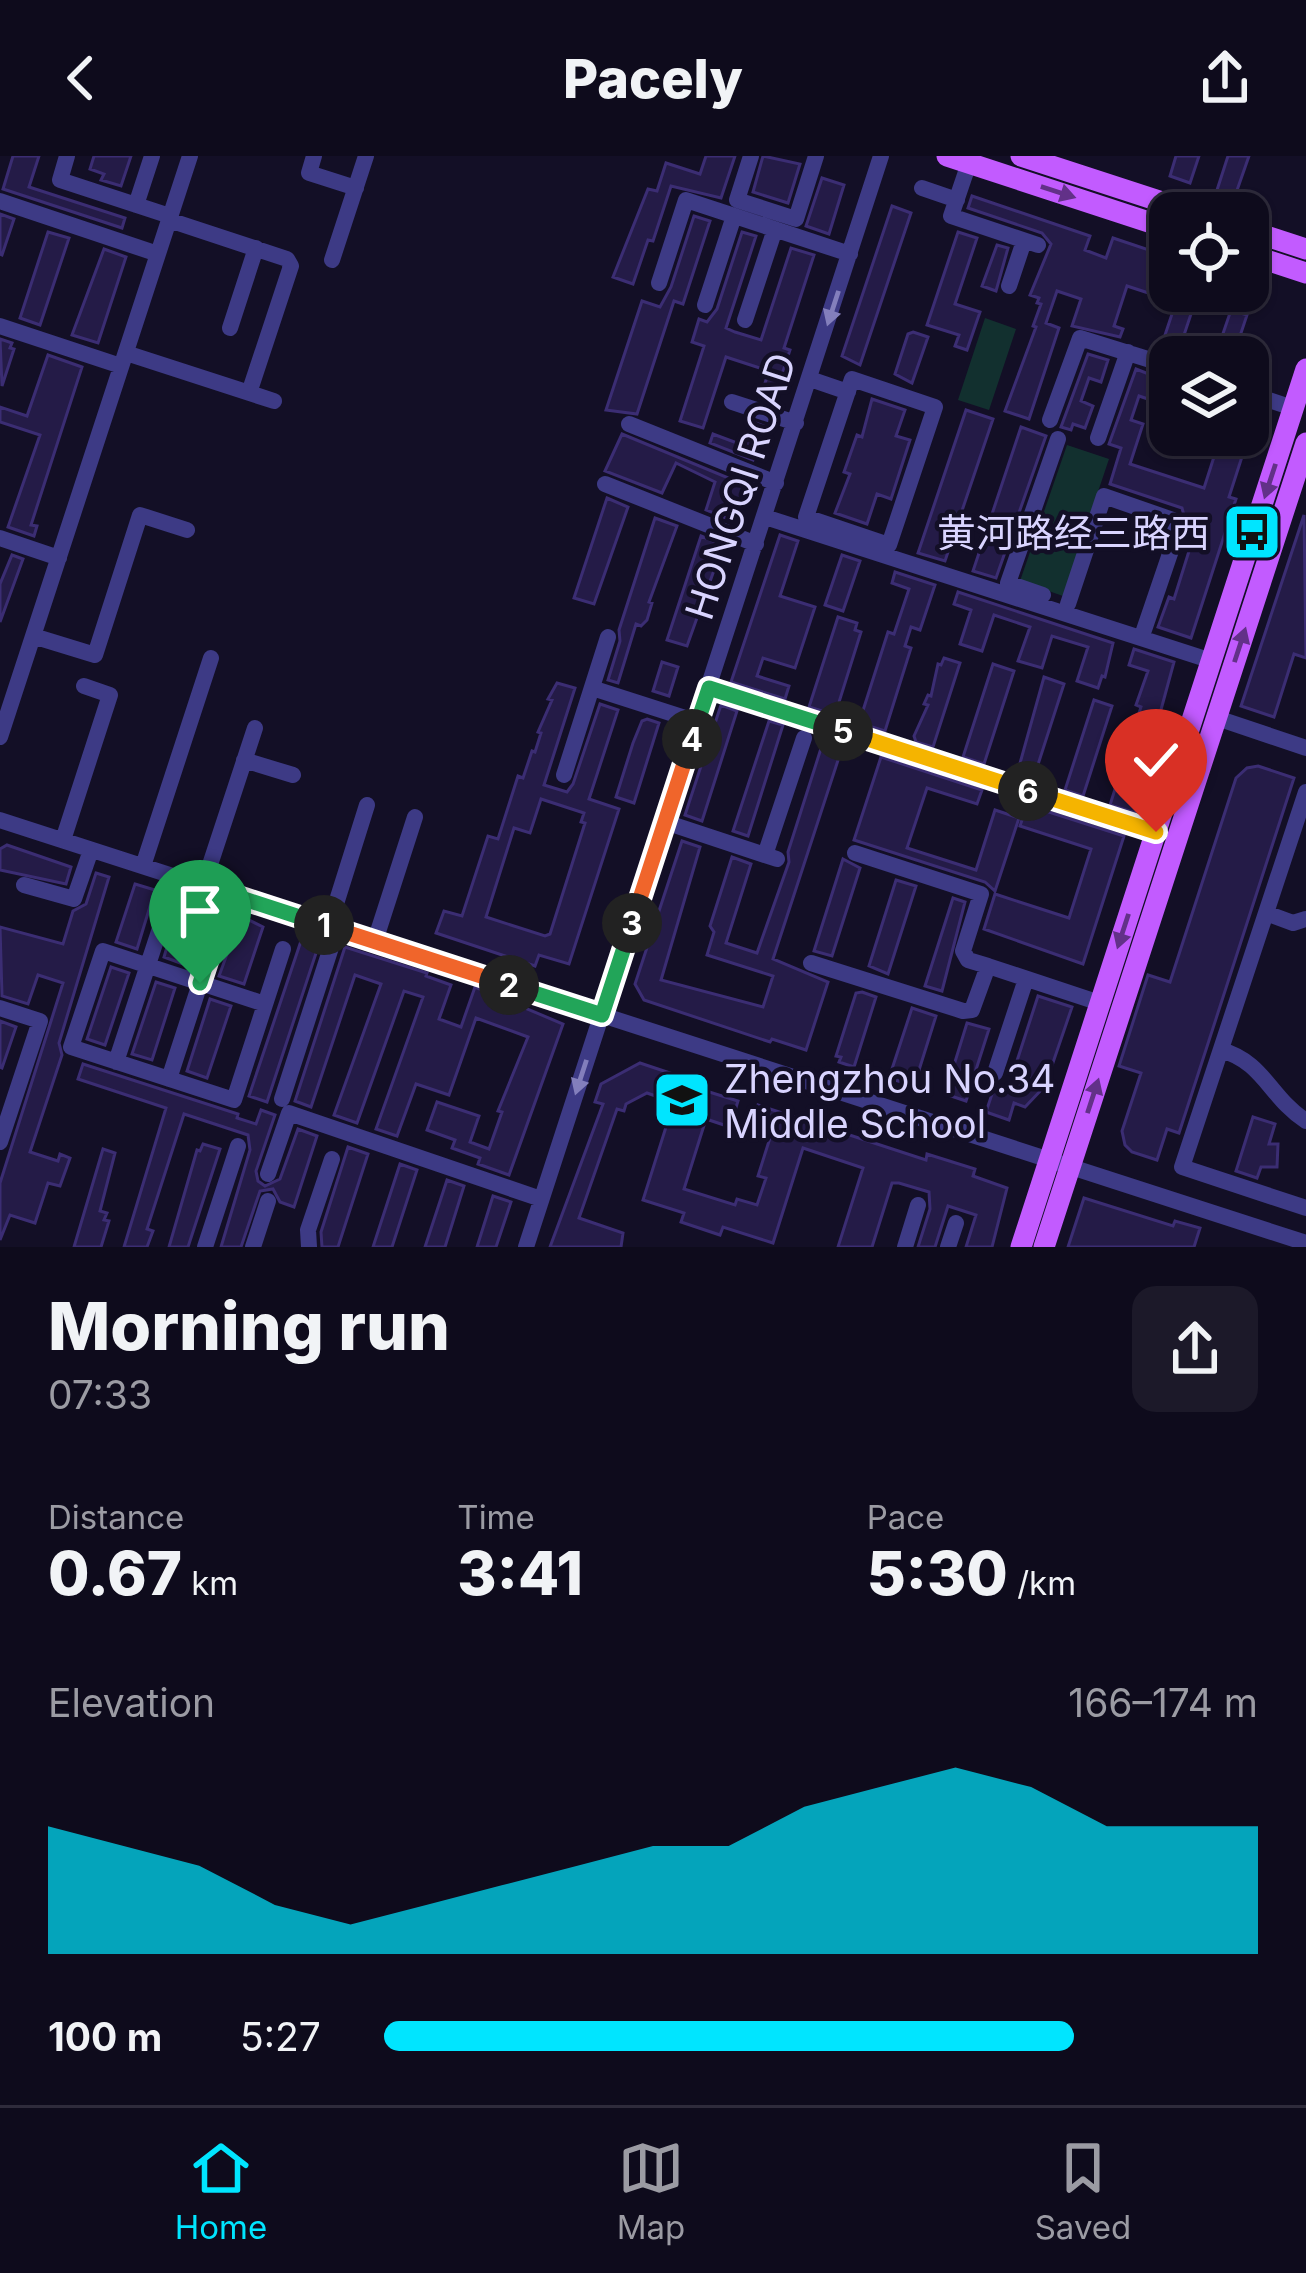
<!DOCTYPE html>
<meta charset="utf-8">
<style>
:root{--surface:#0e0b1c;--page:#1c1929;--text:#f1f3f6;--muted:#9b9ba3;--line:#2e2b3b;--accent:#00e5ff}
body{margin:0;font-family:Inter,"Noto Sans SC",sans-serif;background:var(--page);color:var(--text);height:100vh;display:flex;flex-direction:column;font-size:45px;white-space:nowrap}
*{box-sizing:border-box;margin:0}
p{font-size:39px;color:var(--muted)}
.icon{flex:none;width:66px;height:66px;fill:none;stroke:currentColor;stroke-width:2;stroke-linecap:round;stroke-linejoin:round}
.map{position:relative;height:1091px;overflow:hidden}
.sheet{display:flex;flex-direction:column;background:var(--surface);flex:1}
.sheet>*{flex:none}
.fabs{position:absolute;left:1149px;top:36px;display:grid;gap:24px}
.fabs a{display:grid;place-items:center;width:120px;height:120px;border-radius:24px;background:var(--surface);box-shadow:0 3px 9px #0004,0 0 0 3px var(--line);font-size:60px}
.pin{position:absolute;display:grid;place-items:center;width:102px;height:102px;color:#fff;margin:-123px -51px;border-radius:50% 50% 50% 0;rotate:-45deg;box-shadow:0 0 12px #0007}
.pin .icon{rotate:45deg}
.km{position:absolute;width:60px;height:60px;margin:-30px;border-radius:50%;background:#222;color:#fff;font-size:33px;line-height:60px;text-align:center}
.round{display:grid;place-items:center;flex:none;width:126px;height:126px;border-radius:24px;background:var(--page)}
.head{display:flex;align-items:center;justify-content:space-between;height:204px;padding:0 48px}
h1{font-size:66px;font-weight:800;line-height:90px}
.stats{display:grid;grid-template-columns:repeat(3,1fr);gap:18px;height:204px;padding:12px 48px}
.stats div{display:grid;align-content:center}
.stats b{font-size:60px;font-weight:800}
.stats small{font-size:33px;font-weight:400}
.stats p{font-size:33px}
.chart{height:336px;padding:24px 48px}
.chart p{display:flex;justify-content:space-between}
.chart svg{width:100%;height:216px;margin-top:12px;fill:var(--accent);opacity:.7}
ul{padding:0 48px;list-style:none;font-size:39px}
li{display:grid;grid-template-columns:192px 144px 1fr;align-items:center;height:90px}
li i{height:30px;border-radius:15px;background:var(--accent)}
header{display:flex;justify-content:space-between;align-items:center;height:156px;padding:0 48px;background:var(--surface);font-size:54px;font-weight:800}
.tab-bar{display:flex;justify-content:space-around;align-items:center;height:168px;border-top:3px solid var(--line);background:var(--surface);font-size:33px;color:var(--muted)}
.tab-bar a{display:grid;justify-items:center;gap:6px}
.tab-bar .selected{color:var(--accent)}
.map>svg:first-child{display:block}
.green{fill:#12302f}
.building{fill:#241b47;stroke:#3b2d73;stroke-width:3;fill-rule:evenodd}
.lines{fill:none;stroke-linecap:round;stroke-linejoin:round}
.minor{stroke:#3d3a85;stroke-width:16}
.major{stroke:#c25bff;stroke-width:21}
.oneway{fill:#623188}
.oneway2{fill:#837fbc}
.split-1-casing{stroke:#fff;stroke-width:24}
.split-2-casing{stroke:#fff;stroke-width:24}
.split-3-casing{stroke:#fff;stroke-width:24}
.split-4-casing{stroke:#fff;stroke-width:24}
.split-5-casing{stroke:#fff;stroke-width:24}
.split-6-casing{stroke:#fff;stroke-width:24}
.split-7-casing{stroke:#fff;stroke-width:24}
.split-1{stroke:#22a559;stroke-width:15}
.split-2{stroke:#f0652b;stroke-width:15}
.split-3{stroke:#22a559;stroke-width:15}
.split-4{stroke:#f0652b;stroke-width:15}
.split-5{stroke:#22a559;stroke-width:15}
.split-6{stroke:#f5b400;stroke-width:15}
.split-7{stroke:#f5b400;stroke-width:15}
.labels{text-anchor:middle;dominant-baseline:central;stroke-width:9;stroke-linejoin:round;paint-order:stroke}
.street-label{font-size:39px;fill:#d9d4ff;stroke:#130f26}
.poi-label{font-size:39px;fill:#d9d4ff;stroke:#130f26;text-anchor:end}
</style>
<header><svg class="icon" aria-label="back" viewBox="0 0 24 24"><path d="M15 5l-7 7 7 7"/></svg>Pacely<svg class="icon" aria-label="share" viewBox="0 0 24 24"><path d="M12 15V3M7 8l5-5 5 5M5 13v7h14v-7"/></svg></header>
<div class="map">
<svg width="1306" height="1091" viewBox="0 0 1306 1091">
<rect width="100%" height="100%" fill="#130f26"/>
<path class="green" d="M 985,162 L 1016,173 L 989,254 L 958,244 Z
M 1067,289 L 1109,303 L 1063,440 L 1020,425 Z"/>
<path class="building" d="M 13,0 L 39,0 L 29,31 L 125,62 L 122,72 L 3,33 Z
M 94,0 L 131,0 L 121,30 L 101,24 L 104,18 L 90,13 Z
M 706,0 L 735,0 L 721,42 L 671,30 L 653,85 L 648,84 L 633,128 L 613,121 L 648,33 L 657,35 L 666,7 L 700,18 Z
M 763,0 L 800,8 L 788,47 L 753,36 Z
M 1176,0 L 1199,0 L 1190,27 L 1170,20 Z
M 1228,0 L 1249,0 L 1235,40 L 1217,34 Z
M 822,22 L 844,29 L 829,78 L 806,70 Z
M 972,40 L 1090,80 L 1085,94 L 1106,102 L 1113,82 L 1170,101 L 1170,135 L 1192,140 L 1191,144 L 1195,146 L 1177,200 L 1160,194 L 1176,146 L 1127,130 L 1114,170 L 1123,173 L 1120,181 L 1072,170 L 1081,143 L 1057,135 L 1046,167 L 1059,172 L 1029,263 L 1005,255 L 1036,171 L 1033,170 L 1041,148 L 1037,147 L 1039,142 L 1030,139 L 1051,88 L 1042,77 L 968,52 Z
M 892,50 L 911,57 L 860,209 L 842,200 Z
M 0,58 L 14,63 L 2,99 L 0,98 Z
M 694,60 L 710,65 L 683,148 L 674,145 L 637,258 L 606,254 L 642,145 L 660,151 L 671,131 Z
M 48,76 L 69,82 L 40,169 L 20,162 Z
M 742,76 L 756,80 L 726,172 L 735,176 L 761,184 L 791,92 L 814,99 L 784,192 L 790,194 L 773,246 L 760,242 L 769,215 L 726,201 L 703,272 L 680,265 L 704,190 L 692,186 L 699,163 L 707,166 L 717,153 Z
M 958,76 L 977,82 L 955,148 L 980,156 L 967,194 L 955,190 L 959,179 L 927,169 Z
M 997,89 L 1008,92 L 996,135 L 982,130 Z
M 104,93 L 126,101 L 98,187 L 72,179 Z
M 1231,154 L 1247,159 L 1233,201 L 1215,201 Z
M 913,176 L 928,181 L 912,227 L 895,218 L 908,178 Z
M 0,183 L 12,187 L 10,192 L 14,193 L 2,230 Z
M 1088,198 L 1108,204 L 1101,226 L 1089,222 L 1081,245 L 1093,250 L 1085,272 L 1073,268 L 1071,274 L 1061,271 Z
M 48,199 L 82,211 L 31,369 L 37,370 L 34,380 L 8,371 L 40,279 L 0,266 L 0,251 L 27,260 Z
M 1136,213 L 1159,222 L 1151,244 L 1139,240 L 1131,264 L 1143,268 L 1130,308 L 1204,332 L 1221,279 L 1249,279 L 1229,341 L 1236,343 L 1191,482 L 1158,471 L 1169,441 L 1174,443 L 1195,376 L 1188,374 L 1182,352 L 1110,328 L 1121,292 L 1109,288 Z
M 872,243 L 905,254 L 896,280 L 910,284 L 891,343 L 877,338 L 867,368 L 835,357 L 850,318 L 844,316 L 857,279 L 862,281 Z
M 966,254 L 993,263 L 945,405 L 918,397 Z
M 753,266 L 764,270 L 753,304 L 710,287 L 713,278 L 745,290 Z
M 1021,271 L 1046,280 L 996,422 L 973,415 Z
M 622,278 L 748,330 L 736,366 L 706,354 L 715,326 L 676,307 L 662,337 L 605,315 Z
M 607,342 L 628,351 L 594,448 L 574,442 Z
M 1304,359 L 1306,502 L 1294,498 L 1274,561 L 1241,550 Z
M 655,362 L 677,370 L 649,446 L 652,447 L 647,464 L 641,470 L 636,468 L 618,527 L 608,524 L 620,485 L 619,474 Z
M 780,379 L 798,385 L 780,440 L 815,451 L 795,512 L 763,502 L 757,520 L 789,530 L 785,543 L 731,526 Z
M 701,380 L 723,389 L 687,490 L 667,484 Z
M 12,399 L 23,403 L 0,466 L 0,428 Z
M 842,399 L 860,405 L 843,455 L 825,449 Z
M 895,416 L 935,429 L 920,474 L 911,471 L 905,490 L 911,492 L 885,575 L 859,567 L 888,476 L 894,478 L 909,433 L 892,427 Z
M 958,436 L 1113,487 L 1105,521 L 1102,520 L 1098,532 L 1077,525 L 1088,491 L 1052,480 L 1042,512 L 1018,505 L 1030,471 L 994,459 L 982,495 L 960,488 L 971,454 L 954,448 Z
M 838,461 L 857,467 L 855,474 L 861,476 L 835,559 L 809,551 Z
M 1134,493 L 1174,506 L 1159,561 L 1166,564 L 1136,657 L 1110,649 L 1141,551 L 1136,549 L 1148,515 L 1129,509 Z
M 944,502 L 960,507 L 933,591 L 916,586 L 914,580 L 928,549 L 924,548 L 928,539 L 931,540 L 938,508 L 941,509 Z
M 662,506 L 678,511 L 669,540 L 653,535 Z
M 993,508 L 1014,515 L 984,608 L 963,601 Z
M 1044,521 L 1064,528 L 1033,624 L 1017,618 Z
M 557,527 L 575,532 L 544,629 L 567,636 L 573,628 L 600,548 L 618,554 L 589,643 L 619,653 L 569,808 L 539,799 L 535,810 L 436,777 L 444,755 L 462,760 L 488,680 L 498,683 L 518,620 L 523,622 L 532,595 L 535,596 L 541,577 L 538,576 L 552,544 L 548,543 ZM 541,643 L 584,657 L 581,666 L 585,667 L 550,778 L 545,780 L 486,761 L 514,672 L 530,677 Z
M 1094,544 L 1112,550 L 1083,640 L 1065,634 Z
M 721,549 L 737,555 L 702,665 L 685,659 Z
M 647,563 L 659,567 L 634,647 L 616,641 L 633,587 L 642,565 Z
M 769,565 L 783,569 L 748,680 L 733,675 Z
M 824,583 L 843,589 L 773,803 L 828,826 L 806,894 L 772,883 L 770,886 L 644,844 L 635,828 L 682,685 L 700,691 L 661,824 L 763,851 L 773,820 L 707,799 L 714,776 L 710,770 L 732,701 L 751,708 L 726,787 L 757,797 L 789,706 L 788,696 Z
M 881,601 L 982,634 L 977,648 L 927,632 L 907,692 L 976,714 L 995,654 L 1019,662 L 995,735 L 985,726 L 854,684 Z
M 1258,610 L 1294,622 L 1179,977 L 1167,973 L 1157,1004 L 1132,996 L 1125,989 L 1122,975 L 1141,917 L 1119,910 L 1148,819 L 1170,826 L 1236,622 L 1247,612 Z
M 1027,649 L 1124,680 L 1083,808 L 984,773 L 995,738 L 1069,762 L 1091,693 L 1020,670 Z
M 7,689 L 71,711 L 66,728 L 0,714 L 0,693 Z
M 843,703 L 860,712 L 832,800 L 814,795 Z
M 96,717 L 109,721 L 59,887 L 62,899 L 30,996 L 58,1005 L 60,998 L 70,1002 L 60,1030 L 48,1027 L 35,1067 L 10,1059 L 0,1084 L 0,1027 L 63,827 L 38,819 L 28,848 L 2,840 L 0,771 L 63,788 L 73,755 L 86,748 Z
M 896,724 L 916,730 L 888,818 L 869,810 Z
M 135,728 L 155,734 L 137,793 L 116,786 Z
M 953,742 L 965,746 L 942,835 L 925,830 Z
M 181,743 L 202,749 L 183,808 L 164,801 Z
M 241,760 L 263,771 L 244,828 L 219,820 Z
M 304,776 L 321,782 L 267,946 L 249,940 Z
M 345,791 L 427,817 L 426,820 L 451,829 L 439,863 L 461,871 L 475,831 L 563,868 L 509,1019 L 478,1008 L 480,1002 L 452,992 L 455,984 L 427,974 L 437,946 L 479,960 L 470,986 L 489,993 L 502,956 L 498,955 L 528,881 L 476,862 L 449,939 L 416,928 L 397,980 L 376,973 L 423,841 L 404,835 L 357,967 L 334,959 L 381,828 L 355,819 L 311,951 L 295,945 Z
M 111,811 L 129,817 L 105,889 L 87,883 Z
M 156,826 L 175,832 L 152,904 L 132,898 Z
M 862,836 L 876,841 L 854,911 L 839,906 L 841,901 L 836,900 L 856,837 Z
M 1038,840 L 1072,851 L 1045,930 L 1025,951 L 1014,947 L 1009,964 L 986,956 L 995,929 L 1018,936 L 1025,914 L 1015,911 Z
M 210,843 L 231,850 L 207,922 L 187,915 Z
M 912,852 L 936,860 L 914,930 L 892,923 L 891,916 Z
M 0,865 L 16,871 L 2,912 L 0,911 Z
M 967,867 L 989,873 L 966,945 L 945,938 Z
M 640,907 L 670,917 L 668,923 L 738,945 L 730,971 L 706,963 L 684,1033 L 735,1049 L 737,1043 L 757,1049 L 766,1022 L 758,1020 L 770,982 L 750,975 L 758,949 L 926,1004 L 927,998 L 975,1013 L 973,1020 L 1007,1032 L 992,1091 L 966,1091 L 976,1059 L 948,1050 L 935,1091 L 918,1091 L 930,1053 L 929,1036 L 899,1027 L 892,1027 L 872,1091 L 838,1091 L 863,1012 L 803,992 L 773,1087 L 723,1071 L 720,1079 L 681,1066 L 684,1057 L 643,1044 L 672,952 L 662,949 L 664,943 L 647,937 L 626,948 L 624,955 L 617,953 L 579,1062 L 623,1077 L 621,1091 L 550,1091 L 603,948 L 595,946 L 601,928 Z
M 83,908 L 238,958 L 237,962 L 256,968 L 261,954 L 275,959 L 256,1015 L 258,1025 L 265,1030 L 280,1023 L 298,973 L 317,980 L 294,1051 L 280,1046 L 273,1033 L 260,1035 L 241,1091 L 221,1091 L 250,994 L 248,979 L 184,958 L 147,1073 L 153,1075 L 147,1091 L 124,1091 L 166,952 L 78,923 Z
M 1253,961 L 1275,968 L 1269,988 L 1278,988 L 1277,1011 L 1261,1011 L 1257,1022 L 1236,1015 Z
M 203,988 L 220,993 L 188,1091 L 169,1091 L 197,994 L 200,995 Z
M 348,991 L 368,998 L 338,1091 L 322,1091 L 321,1076 Z
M 103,993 L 115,997 L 100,1055 L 107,1057 L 104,1064 L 109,1065 L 101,1091 L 74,1091 Z
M 400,1008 L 417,1014 L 392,1091 L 373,1091 Z
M 447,1024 L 464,1030 L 445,1091 L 425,1091 Z
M 493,1040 L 511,1046 L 496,1091 L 477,1091 Z
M 1084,1042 L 1173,1070 L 1175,1065 L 1200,1072 L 1194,1091 L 1068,1091 Z"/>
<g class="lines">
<path class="minor" d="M 67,0 L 60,24 L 170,60
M 314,0 L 309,17 L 356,32
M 751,0 L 737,44 L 796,63 L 816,0
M 969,7 L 951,60 L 1038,89
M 922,32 L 957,44
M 0,45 L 158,98
M 136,49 L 152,0
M 169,64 L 287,103 L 291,110 L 249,237
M 332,104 L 366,0
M 659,127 L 686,44 L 850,98
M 1009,130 L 1024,85
M 705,149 L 734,60
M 745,164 L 775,73
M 0,170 L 121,210
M 230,172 L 256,92
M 126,197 L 274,245
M 810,223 L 848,236
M 852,223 L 935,251 L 889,389 L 806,361 Z
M 1248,237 L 1293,252
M 732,246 L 796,267
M 1050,264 L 1080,182 L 1170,210
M 629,268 L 776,327
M 1098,282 L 1128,196
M 605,328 L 756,388
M 765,361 L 1212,505
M 0,382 L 59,402
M 1043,439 L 1008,427 L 1058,283
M 1068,448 L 1104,340 L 1173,364 L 1176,380 L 1144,474
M 33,480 L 95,499 L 140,359 L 187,374
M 592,532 L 698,566
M 709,532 L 1156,677
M 1217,562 L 1306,592
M 0,581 L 190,0
M 244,604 L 293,619
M 564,619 L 608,481
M 1306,636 L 1182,1011 L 1306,1052
M 0,664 L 1306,1087
M 665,666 L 777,703
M 63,684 L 110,539 L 84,530
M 855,697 L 981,738 L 963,795 L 968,804 L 988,810
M 765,699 L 804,582
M 143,710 L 211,502
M 24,729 L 74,743 L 91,694
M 203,730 L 255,572
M 1266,757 L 1293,767 L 1306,763
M 329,770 L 367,649
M 375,785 L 415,661
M 811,807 L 963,855 L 972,854 L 988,810 L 1100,847
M 265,848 L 103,795 L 71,891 L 234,944 L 283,793
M 0,852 L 40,865 L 0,986
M 1221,894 C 1264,906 1270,942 1306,965
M 116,906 L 167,751
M 995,917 L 1026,823
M 169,923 L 229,738
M 282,943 L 337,773
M 268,1018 L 289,957 L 541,1043
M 205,1091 L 238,990
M 253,1091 L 268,1045
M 309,1091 L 308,1074 L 332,1003
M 526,1091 L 881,0
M 905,1091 L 918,1049
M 948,1091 L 956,1067"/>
<path class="major" d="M 947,0 L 1170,73
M 1021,0 L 1196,57
M 1248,74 L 1306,93
M 1248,98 L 1306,117
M 1021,1091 L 1306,213
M 1044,1091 L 1306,287"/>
</g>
<defs><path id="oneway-solid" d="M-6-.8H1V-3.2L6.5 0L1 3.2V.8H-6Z" transform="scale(3)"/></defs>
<g class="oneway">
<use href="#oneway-solid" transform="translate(1058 36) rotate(18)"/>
<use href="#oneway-solid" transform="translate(1270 325) rotate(108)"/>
<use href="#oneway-solid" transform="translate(1240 489) rotate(-72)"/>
<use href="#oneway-solid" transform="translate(1123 775) rotate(108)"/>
<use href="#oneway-solid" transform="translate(1093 940) rotate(-72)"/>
</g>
<g class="oneway2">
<use href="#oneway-solid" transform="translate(833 152) rotate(108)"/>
<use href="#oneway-solid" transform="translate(581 921) rotate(108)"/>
</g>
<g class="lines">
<defs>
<path id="split-1" d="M 200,827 L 229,738 L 324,769"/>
<path id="split-2" d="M 324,769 L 509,829"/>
<path id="split-3" d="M 509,829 L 602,859 L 632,767"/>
<path id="split-4" d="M 632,767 L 692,583"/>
<path id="split-5" d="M 692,583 L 709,532 L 843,575"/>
<path id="split-6" d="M 843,575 L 1028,635"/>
<path id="split-7" d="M 1028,635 L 1156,676"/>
</defs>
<use href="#split-1" class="split-1-casing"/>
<use href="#split-2" class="split-2-casing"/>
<use href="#split-3" class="split-3-casing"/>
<use href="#split-4" class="split-4-casing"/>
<use href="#split-5" class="split-5-casing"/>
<use href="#split-6" class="split-6-casing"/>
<use href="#split-7" class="split-7-casing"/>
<use href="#split-1" class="split-1"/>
<use href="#split-2" class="split-2"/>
<use href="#split-3" class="split-3"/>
<use href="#split-4" class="split-4"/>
<use href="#split-5" class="split-5"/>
<use href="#split-6" class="split-6"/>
<use href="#split-7" class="split-7"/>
</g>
<defs>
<symbol id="bus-square" viewBox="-11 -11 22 22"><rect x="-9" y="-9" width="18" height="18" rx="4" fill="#00e5ff" stroke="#130f26"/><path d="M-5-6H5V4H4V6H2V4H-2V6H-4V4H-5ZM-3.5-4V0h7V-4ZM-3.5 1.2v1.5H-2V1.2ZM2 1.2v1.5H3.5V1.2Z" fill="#111"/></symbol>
<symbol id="school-square" viewBox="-11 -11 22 22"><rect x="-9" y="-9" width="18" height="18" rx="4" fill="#00e5ff" stroke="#130f26"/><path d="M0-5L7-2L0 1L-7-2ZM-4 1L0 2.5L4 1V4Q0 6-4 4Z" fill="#111"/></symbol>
</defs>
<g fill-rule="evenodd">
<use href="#bus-square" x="1219" y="343" width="66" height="66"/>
<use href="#school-square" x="649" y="911" width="66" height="66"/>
</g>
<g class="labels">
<g class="street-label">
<text transform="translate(740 330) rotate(-72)">HONGQI ROAD</text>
</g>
<g class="poi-label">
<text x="1210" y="376">黄河路经三路西</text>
<text x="724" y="922" text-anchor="start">Zhengzhou No.34<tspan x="724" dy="45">Middle School</tspan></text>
</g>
</g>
</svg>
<div class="fabs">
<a><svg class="icon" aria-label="locate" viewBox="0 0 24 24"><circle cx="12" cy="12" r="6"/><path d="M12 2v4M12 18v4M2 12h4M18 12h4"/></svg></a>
<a><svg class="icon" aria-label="layers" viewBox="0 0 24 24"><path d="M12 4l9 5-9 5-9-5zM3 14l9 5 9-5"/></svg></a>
</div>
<div class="pin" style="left:200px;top:827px;background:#1e9e55"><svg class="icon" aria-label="arrive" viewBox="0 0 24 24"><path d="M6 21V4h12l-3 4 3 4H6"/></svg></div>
<div class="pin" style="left:1156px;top:676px;background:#d93025"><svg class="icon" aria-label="check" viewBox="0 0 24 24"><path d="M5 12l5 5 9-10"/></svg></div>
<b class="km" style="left:324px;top:769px">1</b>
<b class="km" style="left:509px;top:829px">2</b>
<b class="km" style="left:632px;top:767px">3</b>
<b class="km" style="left:692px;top:583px">4</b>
<b class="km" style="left:843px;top:575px">5</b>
<b class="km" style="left:1028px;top:635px">6</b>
</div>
<section class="sheet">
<div class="head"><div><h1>Morning run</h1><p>07:33</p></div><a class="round"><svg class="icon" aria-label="share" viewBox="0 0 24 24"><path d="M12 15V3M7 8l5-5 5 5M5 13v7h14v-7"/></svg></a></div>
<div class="stats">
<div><p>Distance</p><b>0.67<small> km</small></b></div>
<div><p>Time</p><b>3:41</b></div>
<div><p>Pace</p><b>5:30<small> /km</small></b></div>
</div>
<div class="chart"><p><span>Elevation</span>166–174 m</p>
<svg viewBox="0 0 160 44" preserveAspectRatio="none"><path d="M0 44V18L10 22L20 26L30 34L40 38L50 34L60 30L70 26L80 22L90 22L100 14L110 10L120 6L130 10L140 18L150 18L160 18V44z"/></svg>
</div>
<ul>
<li><b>100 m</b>5:27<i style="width:79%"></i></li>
</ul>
</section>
<nav class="tab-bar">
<a class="selected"><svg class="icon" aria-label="home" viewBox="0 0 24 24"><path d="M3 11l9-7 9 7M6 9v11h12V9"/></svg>Home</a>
<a><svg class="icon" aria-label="map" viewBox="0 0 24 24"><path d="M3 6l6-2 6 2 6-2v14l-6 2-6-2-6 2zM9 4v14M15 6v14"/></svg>Map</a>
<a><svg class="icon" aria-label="saved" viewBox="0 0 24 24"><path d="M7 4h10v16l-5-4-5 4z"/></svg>Saved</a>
</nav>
